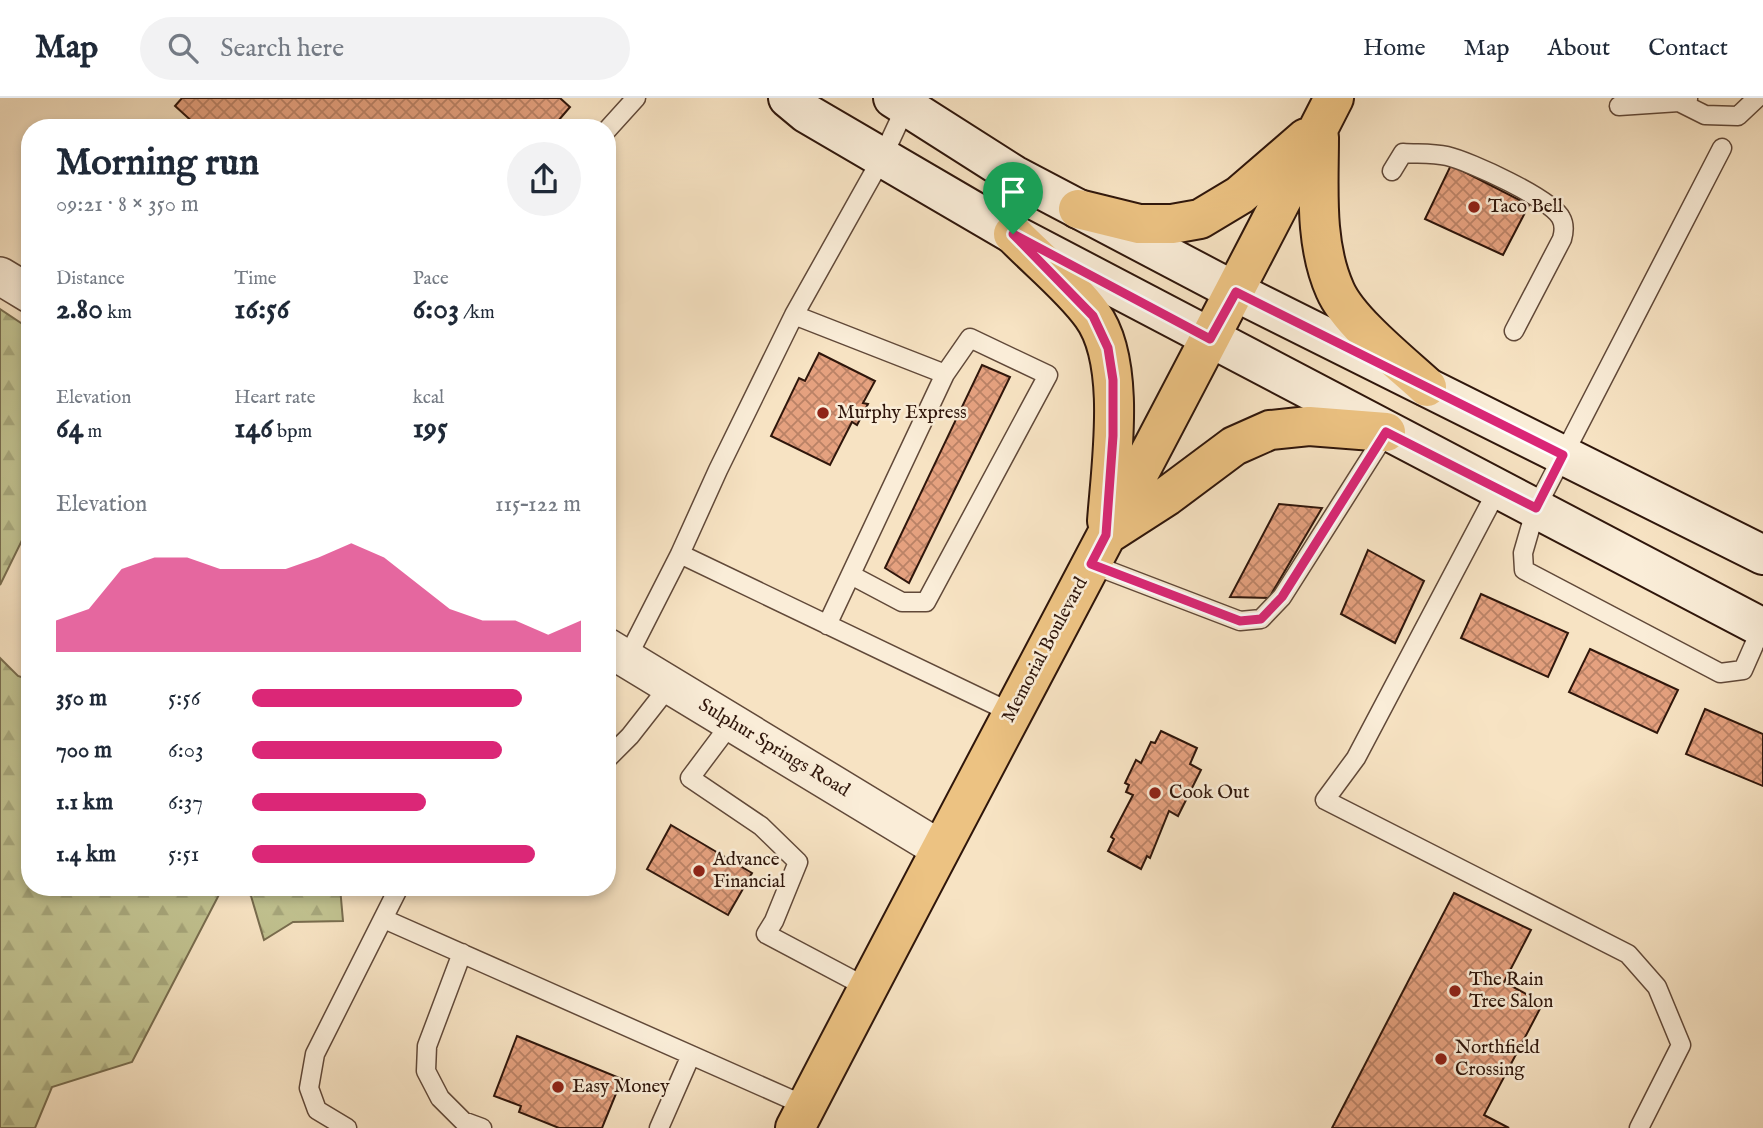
<!DOCTYPE html>
<meta charset="utf-8">
<style>
:root{--surface:#fff;--page:#f2f2f3;--text:#1f2937;--muted:#747a83;--line:#e0e1e3;--accent:#db2777}
body{margin:0;font-family:"IM FELL English",serif;background:var(--page);color:var(--text);height:100vh;display:flex;flex-direction:column;font-size:26px;white-space:nowrap}
*{box-sizing:border-box;margin:0}
p{font-size:23px;color:var(--muted)}
.icon{flex:none;width:38px;height:38px;fill:none;stroke:currentColor;stroke-width:2;stroke-linecap:round;stroke-linejoin:round}
.map{position:relative;flex:1;overflow:hidden}
.sheet{position:absolute;left:21px;top:21px;width:595px;height:777px;display:flex;flex-direction:column;background:var(--surface);border-radius:28px;box-shadow:0 4px 10px #0003}
.sheet>*{flex:none}
.pin{position:absolute;display:grid;place-items:center;width:60px;height:60px;color:#fff;margin:-72px -30px;border-radius:50% 50% 50% 0;rotate:-45deg;box-shadow:0 0 7px #0007}
.pin .icon{rotate:45deg}
.round{display:grid;place-items:center;flex:none;width:74px;height:74px;border-radius:37px;background:var(--page)}
.overview{display:flex;align-items:center;justify-content:space-between;height:119px;padding:0 35px}
h1{font-size:38px;font-weight:700;line-height:52px}
.stats{display:grid;grid-template-columns:repeat(3,1fr);gap:10px;height:119px;padding:7px 35px}
.stats div{display:grid;align-content:center}
.stats b{font-size:30px;font-weight:700}
.stats small{font-size:19px;font-weight:400}
.stats p{font-size:19px}
.chart{height:196px;padding:14px 35px}
.chart p{display:flex;justify-content:space-between}
.chart svg{width:100%;height:126px;margin-top:7px;fill:var(--accent);opacity:.7}
ul{padding:0 35px;list-style:none;font-size:23px}
li{display:grid;grid-template-columns:112px 84px 1fr;align-items:center;height:52px}
li i{height:18px;border-radius:9px;background:var(--accent)}
header{display:flex;align-items:center;gap:42px;box-sizing:border-box;height:98px;padding:0 35px;background:var(--surface);border-bottom:2px solid var(--line)}
header strong{font-size:33px}
nav{display:flex;gap:38px;margin-inline-start:auto;font-size:24px}
.search{width:490px;height:63px;background:var(--page);display:flex;align-items:center;gap:18px;box-sizing:border-box;padding:0 24px;border-radius:38px;color:var(--muted);font-size:26px}
.map>svg:first-child{display:block}
.forest{fill:url(#forest-firs);stroke:#786c4e;stroke-width:2}
.building{fill:url(#building-cross-hatch);stroke:#2f160b;stroke-width:2}
.lines{fill:none;stroke-linecap:round;stroke-linejoin:round}
.service-casing{stroke:#614939;stroke-width:21}
.minor-casing{stroke:#614939;stroke-width:40}
.secondary-casing{stroke:#2f160b;stroke-width:42}
.primary-casing{stroke:#2f160b;stroke-width:42}
.service{stroke:#faedd8;stroke-width:18}
.minor{stroke:#faedd8;stroke-width:37}
.secondary{stroke:#faedd8;stroke-width:38}
.primary{stroke:#ecc282;stroke-width:38}
.route-casing{stroke:#fff;stroke-width:14}
.route{stroke:#db2777;stroke-width:9}
.poi-dot{fill:#8f2418;stroke:#faedd8;stroke-width:2.5}
.labels{text-anchor:middle;dominant-baseline:central;stroke-width:5;stroke-linejoin:round;paint-order:stroke}
.poi-label{font-size:19px;fill:#2f160b;stroke:#faedd8;text-anchor:start}
.street-label{font-size:19px;fill:#2f160b;stroke:#faedd8}
</style>
<header>
<strong>Map</strong>
<div class="search"><svg class="icon" aria-label="search" viewBox="0 0 24 24"><circle cx="10" cy="10" r="6"/><path d="M15 15l6 6"/></svg>Search here</div>
<nav><a>Home</a><a>Map</a><a>About</a><a>Contact</a></nav>
</header>
<div class="map">
<svg width="1763" height="1030" viewBox="0 0 1763 1030">
<defs>
<pattern id="forest-firs" width="22" height="20" patternUnits="userSpaceOnUse" patternTransform="scale(1.75)"><rect width="22" height="20" fill="#c1c290"/><path d="M5 1l3.5 6h-7zM16 11l3.5 6h-7z" fill="#a6a67b"/></pattern>
<pattern id="building-cross-hatch" width="8" height="8" patternUnits="userSpaceOnUse" patternTransform="scale(1.75)"><rect width="8" height="8" fill="#e5a17f"/><path d="M0 0l8 8M0 8l8-8" fill="none" stroke="#ba8266"/></pattern>
</defs>
<rect width="100%" height="100%" fill="#f7e3c3"/>
<filter id="stains"><feTurbulence type="fractalNoise" baseFrequency=".00286" numOctaves="4"/><feColorMatrix values="0 0 0 0 .2 0 0 0 0 .09 0 0 0 0 .02 0 0 0 .5 -.17"/></filter>
<radialGradient id="worn" r=".72"><stop offset=".6" stop-color="#630" stop-opacity="0"/><stop offset="1" stop-color="#630" stop-opacity=".3"/></radialGradient>
<path class="forest" d="M 0,211 L 30,231 L 30,426 L 0,487 Z
M 0,560 L 18,578 L 30,582 L 30,789 L 223,789 L 132,964 L 52,989 L 35,1030 L 0,1030 Z
M 237,789 L 340,789 L 343,823 L 293,824 L 264,842 L 251,798 Z"/>
<path class="building" d="M 182,0 L 560,0 L 570,9 L 552,30 L 193,30 L 196,27 L 175,8 Z
M 1451,67 L 1529,107 L 1503,157 L 1425,121 Z
M 819,255 L 875,283 L 863,305 L 868,306 L 857,327 L 852,324 L 830,367 L 771,338 L 799,280 L 805,283 Z
M 982,267 L 1010,279 L 909,485 L 885,470 Z
M 1279,406 L 1322,410 L 1269,500 L 1230,499 Z
M 1368,452 L 1424,483 L 1395,545 L 1341,516 Z
M 1481,496 L 1568,535 L 1548,579 L 1461,540 Z
M 1590,551 L 1678,592 L 1657,635 L 1569,594 Z
M 1705,611 L 1763,636 L 1763,688 L 1686,656 Z
M 1161,633 L 1197,650 L 1190,666 L 1201,672 L 1178,718 L 1169,713 L 1150,760 L 1147,758 L 1141,771 L 1108,753 L 1114,741 L 1111,739 L 1133,697 L 1126,694 L 1129,687 L 1125,685 L 1136,662 L 1141,665 L 1151,644 L 1155,645 Z
M 671,727 L 752,775 L 728,817 L 647,771 Z
M 1454,795 L 1531,832 L 1504,884 L 1543,905 L 1484,1017 L 1509,1030 L 1332,1030 Z
M 517,938 L 622,981 L 602,1030 L 559,1030 L 519,1014 L 521,1008 L 494,998 Z"/>
<g class="lines">
<defs>
<path id="service" d="M 1679,4 L 1705,17 L 1738,18 L 1757,0
M 1619,8 L 1679,4 L 1688,1
M 607,32 L 636,0
M 1722,50 L 1536,410 L 1523,455 L 1524,472 L 1720,575 L 1743,572 L 1762,529
M 1392,73 L 1403,55 C 1417,56 1433,55 1447,58 C 1469,63 1552,101 1561,120 C 1565,127 1564,134 1562,141 L 1514,233
M 794,217 L 945,276 L 827,527
M 1498,391 L 1356,660 L 1325,702 L 1628,856 L 1657,889 L 1681,947 L 1639,1030
M 680,456 L 1012,615
M 1091,466 L 1240,523 L 1261,521 L 1282,499 L 1386,335
M 851,477 L 902,504 L 926,504 L 1048,277 L 970,240 L 945,276
M 627,560 L 680,456 L 718,372 L 794,217 L 882,60 L 908,4
M 732,624 L 690,680 L 761,728 L 798,764 L 774,823 L 766,836 L 868,890
M 607,661 L 630,638 L 670,587
M 384,821 L 806,1008
M 462,855 L 427,948 L 426,973 L 440,1000 L 463,1023 L 482,1030
M 347,1030 L 317,1012 L 309,990 L 315,956 L 399,789
M 659,1030 L 691,957"/>
<path id="minor" d="M 0,178 L 30,196
M 607,549 L 940,751"/>
<path id="secondary" d="M 788,0 L 806,15 L 1013,136 L 1763,530
M 893,0 L 1014,77 L 1236,194 L 1763,457"/>
<path id="primary" d="M 1319,39 C 1319,89 1314,145 1335,192 C 1348,223 1402,266 1427,289
M 1078,111 L 1139,126 L 1172,126 L 1200,121 L 1240,97 L 1306,40
M 1013,136 C 1037,161 1072,189 1092,217 C 1127,264 1111,367 1107,423
M 1108,436 L 1167,398 L 1234,348 L 1270,332 L 1309,328 L 1386,334
M 795,1030 C 973,686 1158,345 1334,0"/>
</defs>
<use href="#service" class="service-casing"/>
<use href="#minor" class="minor-casing"/>
<use href="#secondary" class="secondary-casing"/>
<use href="#primary" class="primary-casing"/>
<use href="#service" class="service"/>
<use href="#minor" class="minor"/>
<use href="#secondary" class="secondary"/>
<use href="#primary" class="primary"/>
</g>
<g class="lines">
<defs>
<path id="route" d="M 1013,136 L 1210,241 L 1236,194 L 1563,357 L 1536,410 L 1386,334 L 1282,499 L 1261,521 L 1240,523 L 1091,466 L 1106,437 L 1113,338 L 1113,282 L 1108,250 L 1093,218 Z"/>
</defs>
<use href="#route" class="route-casing"/>
<use href="#route" class="route"/>
</g>
<g class="poi-dot">
<circle cx="1474" cy="109" r="7"/>
<circle cx="823" cy="315" r="7"/>
<circle cx="1155" cy="695" r="7"/>
<circle cx="699" cy="773" r="7"/>
<circle cx="1455" cy="893" r="7"/>
<circle cx="1441" cy="961" r="7"/>
<circle cx="558" cy="989" r="7"/>
</g>
<g class="labels">
<g class="poi-label">
<text x="1488" y="109">Taco Bell</text>
<text x="837" y="315">Murphy Express</text>
<text x="1169" y="695">Cook Out</text>
<text x="713" y="762">Advance<tspan x="713" dy="22">Financial</tspan></text>
<text x="1469" y="882">The Rain<tspan x="1469" dy="22">Tree Salon</tspan></text>
<text x="1455" y="950">Northfield<tspan x="1455" dy="22">Crossing</tspan></text>
<text x="572" y="989">Easy Money</text>
</g>
<g class="street-label">
<text transform="translate(1045 552) rotate(-62)">Memorial Boulevard</text>
<text transform="translate(774 650) rotate(31)">Sulphur Springs Road</text>
</g>
</g>
<rect width="100%" height="100%" filter="url(#stains)"/>
<rect width="100%" height="100%" fill="url(#worn)"/>
</svg>
<div class="pin" style="left:1013px;top:136px;background:#1e9e55"><svg class="icon" aria-label="arrive" viewBox="0 0 24 24"><path d="M6 21V4h12l-3 4 3 4H6"/></svg></div>
<section class="sheet">
<div class="overview"><div><h1>Morning run</h1><p>09:21 · 8 × 350 m</p></div><a class="round"><svg class="icon" aria-label="share" viewBox="0 0 24 24"><path d="M12 15V3M7 8l5-5 5 5M5 13v7h14v-7"/></svg></a></div>
<div class="stats">
<div><p>Distance</p><b>2.80<small> km</small></b></div>
<div><p>Time</p><b>16:56</b></div>
<div><p>Pace</p><b>6:03<small> /km</small></b></div>
</div>
<div class="stats">
<div><p>Elevation</p><b>64<small> m</small></b></div>
<div><p>Heart rate</p><b>146<small> bpm</small></b></div>
<div><p>kcal</p><b>195</b></div>
</div>
<div class="chart"><p><span>Elevation</span>115–122 m</p>
<svg viewBox="0 0 160 44" preserveAspectRatio="none"><path d="M0 44V33L10 29L20 15L30 11L40 11L50 15L60 15L70 15L80 11L90 6L100 11L110 20L120 29L130 33L140 33L150 38L160 33V44z"/></svg>
</div>
<ul>
<li><b>350 m</b>5:56<i style="width:82%"></i></li>
<li><b>700 m</b>6:03<i style="width:76%"></i></li>
<li><b>1.1 km</b>6:37<i style="width:53%"></i></li>
<li><b>1.4 km</b>5:51<i style="width:86%"></i></li>
</ul>
</section>
</div>
